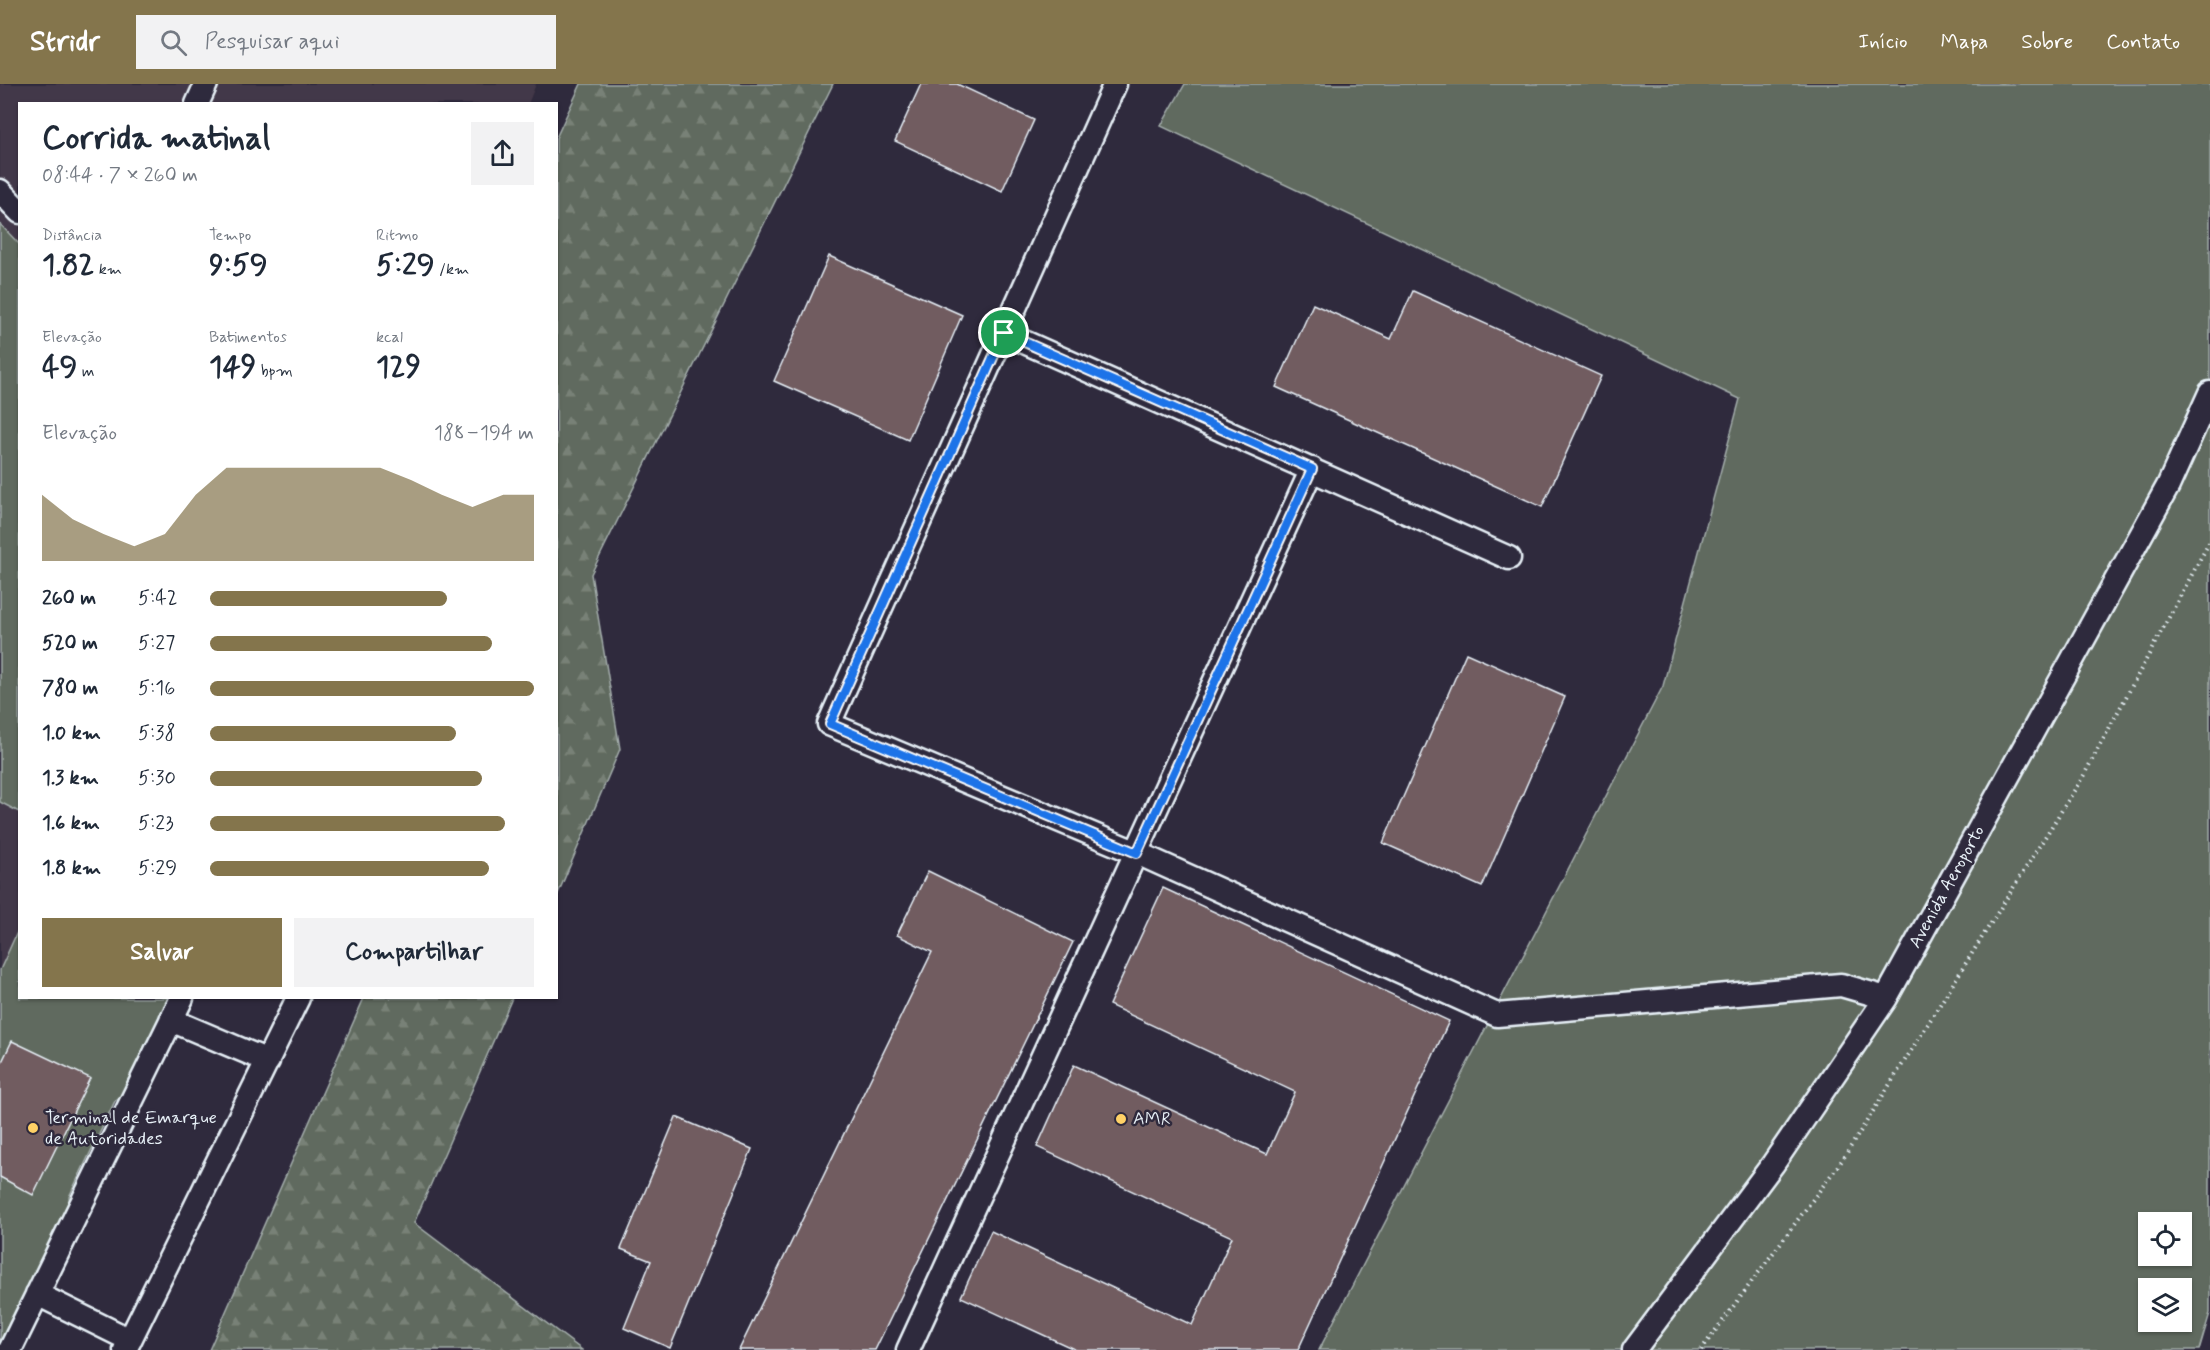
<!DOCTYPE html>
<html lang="pt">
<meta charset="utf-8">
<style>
:root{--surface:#fff;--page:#f2f2f3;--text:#1f2937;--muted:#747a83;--accent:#84754c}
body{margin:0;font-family:Mynerve,sans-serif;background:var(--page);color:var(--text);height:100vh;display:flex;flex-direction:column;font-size:22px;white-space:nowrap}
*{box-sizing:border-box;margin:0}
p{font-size:20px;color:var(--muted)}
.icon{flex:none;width:33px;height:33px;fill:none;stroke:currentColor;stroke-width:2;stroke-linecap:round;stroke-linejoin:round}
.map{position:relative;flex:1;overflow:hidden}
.panel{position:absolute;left:18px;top:18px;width:540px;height:897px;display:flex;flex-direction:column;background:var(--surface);border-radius:0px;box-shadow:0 2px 4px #0004}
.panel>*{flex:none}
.tools{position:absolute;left:2138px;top:1128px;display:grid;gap:12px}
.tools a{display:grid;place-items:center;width:54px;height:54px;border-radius:0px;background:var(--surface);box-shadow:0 2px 4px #0004;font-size:30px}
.pin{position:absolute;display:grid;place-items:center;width:51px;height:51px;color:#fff;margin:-26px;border:3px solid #fff;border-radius:50%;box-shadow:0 2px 6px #0007}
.round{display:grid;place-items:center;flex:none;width:63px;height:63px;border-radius:0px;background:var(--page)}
.head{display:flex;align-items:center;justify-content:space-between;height:102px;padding:0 24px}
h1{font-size:33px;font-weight:800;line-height:45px}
.figures{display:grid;grid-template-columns:repeat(3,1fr);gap:9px;height:102px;padding:6px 24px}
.figures div{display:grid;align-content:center}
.figures b{font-size:30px;font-weight:800}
.figures small{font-size:16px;font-weight:400}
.figures p{font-size:16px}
.chart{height:168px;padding:12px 24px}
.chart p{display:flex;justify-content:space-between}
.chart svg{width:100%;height:108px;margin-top:6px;fill:var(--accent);opacity:.7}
.action{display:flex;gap:12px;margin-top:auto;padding:12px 24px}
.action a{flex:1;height:69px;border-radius:0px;background:var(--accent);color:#fff;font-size:24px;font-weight:800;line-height:69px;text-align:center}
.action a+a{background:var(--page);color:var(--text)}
ul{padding:0 24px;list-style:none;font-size:20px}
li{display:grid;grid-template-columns:96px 72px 1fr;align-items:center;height:45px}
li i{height:15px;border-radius:8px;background:var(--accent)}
header{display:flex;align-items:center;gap:36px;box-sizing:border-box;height:84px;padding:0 30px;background:var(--accent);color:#fff}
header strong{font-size:28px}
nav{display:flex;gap:33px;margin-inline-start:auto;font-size:21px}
.search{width:420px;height:54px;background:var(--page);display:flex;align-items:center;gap:15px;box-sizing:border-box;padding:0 21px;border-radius:0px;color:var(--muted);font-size:22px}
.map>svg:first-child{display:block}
.built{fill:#433948}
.grass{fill:#616b5f;stroke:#a4aeac;stroke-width:1.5;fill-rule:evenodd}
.forest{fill:url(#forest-firs);stroke:#a4aeac;stroke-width:1.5}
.building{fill:#715b60;stroke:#e8f1f8;stroke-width:1.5}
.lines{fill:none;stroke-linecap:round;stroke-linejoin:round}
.service-casing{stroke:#e8f1f8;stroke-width:27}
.path{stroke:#e8f1f8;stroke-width:4;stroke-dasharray:1.5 4.5;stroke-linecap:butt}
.service{stroke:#2f2a3d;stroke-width:22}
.route-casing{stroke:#fff;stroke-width:12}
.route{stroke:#1a73e8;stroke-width:8}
.poi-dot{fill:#ffd166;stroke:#2f2a3d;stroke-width:2}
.labels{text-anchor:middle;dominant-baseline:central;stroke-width:5;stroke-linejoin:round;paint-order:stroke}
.street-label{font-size:18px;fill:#e8f1f8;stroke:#2f2a3d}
.poi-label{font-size:18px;fill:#e8f1f8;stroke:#2f2a3d;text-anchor:start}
</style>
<header>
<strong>Stridr</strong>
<div class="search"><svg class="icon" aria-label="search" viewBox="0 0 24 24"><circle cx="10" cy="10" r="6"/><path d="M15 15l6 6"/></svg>Pesquisar aqui</div>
<nav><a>Início</a><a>Mapa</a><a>Sobre</a><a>Contato</a></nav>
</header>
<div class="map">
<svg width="2210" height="1266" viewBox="0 0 2210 1266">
<defs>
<pattern id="forest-firs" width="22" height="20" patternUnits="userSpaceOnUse" patternTransform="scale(1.5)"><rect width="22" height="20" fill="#616b5f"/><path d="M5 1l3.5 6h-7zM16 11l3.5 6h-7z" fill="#788177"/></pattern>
</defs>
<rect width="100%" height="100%" fill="#2f2a3d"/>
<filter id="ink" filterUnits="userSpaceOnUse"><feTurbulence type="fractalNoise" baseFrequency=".0167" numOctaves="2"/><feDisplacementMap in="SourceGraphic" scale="12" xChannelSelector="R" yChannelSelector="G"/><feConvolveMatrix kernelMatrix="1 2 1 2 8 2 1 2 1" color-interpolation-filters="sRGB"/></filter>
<g filter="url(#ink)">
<path class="built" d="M 0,0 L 536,0 L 528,20 L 20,20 L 20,914 L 88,1072 L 0,1252 Z"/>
<path class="grass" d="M 1185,0 L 2210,0 L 2210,1229 L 2199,1266 L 1319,1266 L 1663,602 L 1740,315 L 1161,42 ZM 2148,1138 L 2181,1138 L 2181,1172 L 2148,1172 ZM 2148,1204 L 2181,1204 L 2181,1238 L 2148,1238 Z
M 0,140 L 20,161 L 19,728 L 0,718 Z
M 19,844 L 20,914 L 177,914 L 136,998 L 115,1017 L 69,1113 L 70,1127 L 0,1266 L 0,886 Z"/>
<path class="forest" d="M 581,0 L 833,0 L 591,490 L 620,665 L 557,812 L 556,54 Z
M 364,914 L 512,914 L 414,1139 L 582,1266 L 209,1266 Z"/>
<path class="building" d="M 921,0 L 957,0 L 1034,36 L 1002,107 L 895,57 Z
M 829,172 L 962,231 L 908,356 L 774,297 Z
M 1413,207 L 1601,292 L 1542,423 L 1276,303 L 1313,220 L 1391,255 Z
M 1466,569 L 1565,613 L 1482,803 L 1383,759 Z
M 928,787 L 1073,858 L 875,1266 L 739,1266 L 932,868 L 897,851 Z
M 1163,804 L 1449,937 L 1298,1266 L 1076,1266 L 961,1213 L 991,1147 L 1192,1241 L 1232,1153 L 1037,1063 L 1074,981 L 1267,1070 L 1295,1008 L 1109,921 Z
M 12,957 L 90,994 L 33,1111 L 0,1093 L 0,982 Z
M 676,1033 L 752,1065 L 670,1264 L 624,1244 L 651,1177 L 621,1165 Z"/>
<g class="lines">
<defs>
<path id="service" d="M 1115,0 L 829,640 L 1137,769 L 1497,931 L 1841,901 L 1886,914
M 197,20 L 206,0
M 0,107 L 20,128
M 1004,249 L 1509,474
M 171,936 L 268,977
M 37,1210 L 130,1256
M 10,1266 L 182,914
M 125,1266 L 298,914
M 908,1266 L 1312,385
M 1634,1266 L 1773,1080 L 1886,914 L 2168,402 L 2210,309"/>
</defs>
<use href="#service" class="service-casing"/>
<path class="path" d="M 1701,1266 L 1843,1075 L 2084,691 L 2210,457"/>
<use href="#service" class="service"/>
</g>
</g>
<g class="lines" filter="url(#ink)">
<defs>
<path id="route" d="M 1004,249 L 1312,385 L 1137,769 L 830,640 Z"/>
</defs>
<use href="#route" class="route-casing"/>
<use href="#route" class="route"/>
</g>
<g class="poi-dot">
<circle cx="1121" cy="1035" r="6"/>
<circle cx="33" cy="1044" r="6"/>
</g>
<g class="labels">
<g class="street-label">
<text transform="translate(1947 803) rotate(-61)">Avenida Aeroporto</text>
</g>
<g class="poi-label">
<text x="45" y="1034">Terminal de Emarque<tspan x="45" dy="21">de Autoridades</tspan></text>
<text x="1133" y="1035">AMR</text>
</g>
</g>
</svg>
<div class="tools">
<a><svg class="icon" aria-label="locate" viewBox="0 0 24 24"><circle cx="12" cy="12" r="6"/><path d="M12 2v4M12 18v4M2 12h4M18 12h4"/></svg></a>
<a><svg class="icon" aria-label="layers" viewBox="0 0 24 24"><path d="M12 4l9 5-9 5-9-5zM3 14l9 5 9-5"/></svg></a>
</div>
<div class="pin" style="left:1004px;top:249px;background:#1e9e55"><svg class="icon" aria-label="arrive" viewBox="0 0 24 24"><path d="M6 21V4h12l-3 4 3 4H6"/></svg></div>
<section class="panel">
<div class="head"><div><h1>Corrida matinal</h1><p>08:44 · 7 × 260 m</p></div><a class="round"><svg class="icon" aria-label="share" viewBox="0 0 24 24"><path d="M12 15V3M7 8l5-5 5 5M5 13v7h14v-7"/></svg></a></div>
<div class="figures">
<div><p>Distância</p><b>1.82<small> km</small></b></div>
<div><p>Tempo</p><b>9:59</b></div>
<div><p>Ritmo</p><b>5:29<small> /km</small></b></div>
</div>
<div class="figures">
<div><p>Elevação</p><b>49<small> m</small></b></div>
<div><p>Batimentos</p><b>149<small> bpm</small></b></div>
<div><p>kcal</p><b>129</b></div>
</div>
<div class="chart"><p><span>Elevação</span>188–194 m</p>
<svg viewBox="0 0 160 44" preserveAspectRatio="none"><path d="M0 44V17L10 27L20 33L30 38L40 33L50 17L60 6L70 6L80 6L90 6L100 6L110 6L120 11L130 17L140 22L150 17L160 17V44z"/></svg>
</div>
<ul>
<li><b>260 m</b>5:42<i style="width:73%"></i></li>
<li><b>520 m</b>5:27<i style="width:87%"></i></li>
<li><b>780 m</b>5:16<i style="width:100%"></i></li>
<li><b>1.0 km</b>5:38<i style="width:76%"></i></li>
<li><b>1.3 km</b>5:30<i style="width:84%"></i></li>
<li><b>1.6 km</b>5:23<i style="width:91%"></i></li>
<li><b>1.8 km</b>5:29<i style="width:86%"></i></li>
</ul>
<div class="action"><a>Salvar</a><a>Compartilhar</a></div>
</section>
</div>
